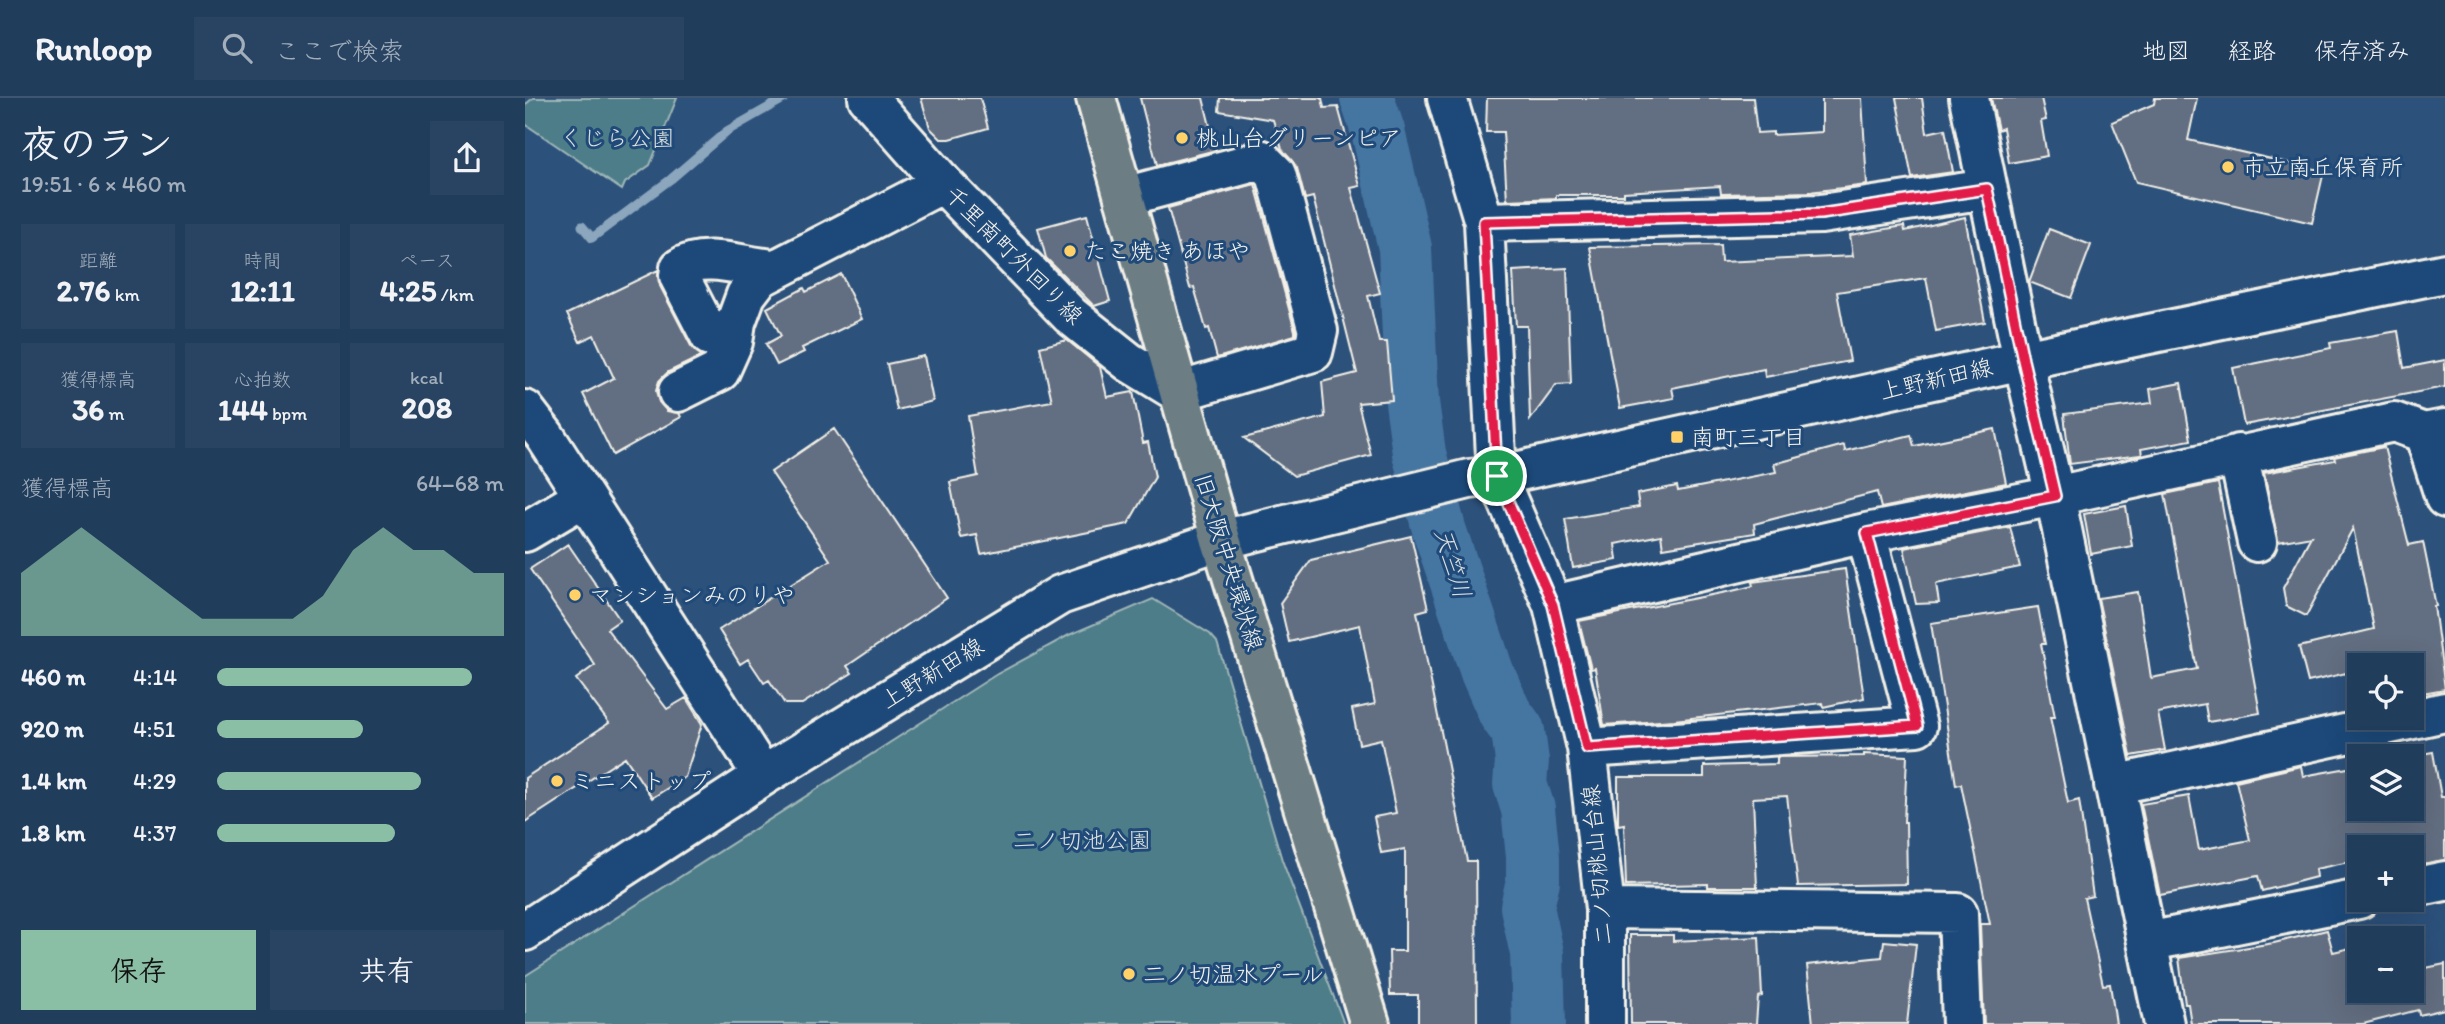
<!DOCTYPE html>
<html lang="ja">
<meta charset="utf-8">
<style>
:root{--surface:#213d5c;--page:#294462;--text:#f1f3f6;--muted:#a2aebb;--line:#3e5672;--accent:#8abfa5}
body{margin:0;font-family:Itim,"Klee One",sans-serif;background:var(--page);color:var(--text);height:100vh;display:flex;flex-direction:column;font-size:26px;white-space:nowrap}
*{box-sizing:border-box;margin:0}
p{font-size:23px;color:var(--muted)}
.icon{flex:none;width:38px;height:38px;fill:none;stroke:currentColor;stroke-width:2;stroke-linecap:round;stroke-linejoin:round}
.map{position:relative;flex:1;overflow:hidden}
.panel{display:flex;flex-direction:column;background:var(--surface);width:525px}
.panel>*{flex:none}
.tools{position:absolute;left:1822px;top:555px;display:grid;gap:14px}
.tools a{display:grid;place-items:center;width:77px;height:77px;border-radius:0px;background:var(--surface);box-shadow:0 7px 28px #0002,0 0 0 2px var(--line);font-size:35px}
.pin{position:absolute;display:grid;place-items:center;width:60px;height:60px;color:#fff;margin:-30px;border:4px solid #fff;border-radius:50%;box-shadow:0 2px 7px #0007}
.round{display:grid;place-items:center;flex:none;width:74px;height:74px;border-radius:0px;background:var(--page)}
.head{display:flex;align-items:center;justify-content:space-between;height:119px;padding:0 21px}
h1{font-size:38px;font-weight:700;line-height:52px}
.metrics{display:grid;grid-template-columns:repeat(3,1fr);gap:10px;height:119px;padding:7px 21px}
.metrics div{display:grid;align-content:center;border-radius:0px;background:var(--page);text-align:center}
.metrics b{font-size:30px;font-weight:700}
.metrics small{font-size:19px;font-weight:400}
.metrics p{font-size:19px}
.chart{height:196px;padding:14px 21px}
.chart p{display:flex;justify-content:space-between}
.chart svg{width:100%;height:126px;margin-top:7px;fill:var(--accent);opacity:.7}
.primary-button{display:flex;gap:14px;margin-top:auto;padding:14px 21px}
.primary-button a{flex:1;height:80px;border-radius:0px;background:var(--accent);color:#111;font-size:28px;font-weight:700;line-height:80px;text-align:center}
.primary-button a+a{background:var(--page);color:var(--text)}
ul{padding:0 21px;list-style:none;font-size:23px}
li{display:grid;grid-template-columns:112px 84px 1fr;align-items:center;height:52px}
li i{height:18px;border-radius:9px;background:var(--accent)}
header{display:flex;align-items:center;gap:42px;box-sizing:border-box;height:98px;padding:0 35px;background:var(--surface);border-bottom:2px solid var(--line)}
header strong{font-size:33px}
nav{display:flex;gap:38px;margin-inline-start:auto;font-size:24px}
.search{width:490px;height:63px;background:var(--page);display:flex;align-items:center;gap:18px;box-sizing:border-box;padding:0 24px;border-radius:0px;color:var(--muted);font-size:26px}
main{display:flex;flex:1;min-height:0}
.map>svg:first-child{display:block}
.green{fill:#4d7d88;stroke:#a0b7b8;stroke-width:2}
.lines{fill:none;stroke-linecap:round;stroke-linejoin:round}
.stream{stroke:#8ba6bd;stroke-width:9}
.river{stroke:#4574a1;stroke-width:54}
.building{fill:#626e81;stroke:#f4f1e8;stroke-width:2}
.minor-casing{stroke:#f4f1e8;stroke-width:44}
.major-casing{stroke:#f4f1e8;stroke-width:44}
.minor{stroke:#1f4a7a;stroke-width:38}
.major{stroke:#6c7e84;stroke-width:38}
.route-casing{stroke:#fff;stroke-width:14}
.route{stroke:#e11d48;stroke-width:9}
.poi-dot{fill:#ffd166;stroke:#1f4a7a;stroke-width:2.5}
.labels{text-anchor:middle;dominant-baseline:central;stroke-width:6;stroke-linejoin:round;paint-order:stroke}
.park-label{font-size:23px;fill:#dbe0da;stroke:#1f4a7a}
.poi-label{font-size:23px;fill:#f4f1e8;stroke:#1f4a7a;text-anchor:start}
.street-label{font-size:23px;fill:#f4f1e8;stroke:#1f4a7a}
.water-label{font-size:24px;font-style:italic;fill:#dadedd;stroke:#1f4a7a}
</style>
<header>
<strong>Runloop</strong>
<div class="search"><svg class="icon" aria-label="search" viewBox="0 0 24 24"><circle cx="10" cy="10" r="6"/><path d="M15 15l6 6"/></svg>ここで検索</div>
<nav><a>地図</a><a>経路</a><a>保存済み</a></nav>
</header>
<main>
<section class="panel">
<div class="head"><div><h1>夜のラン</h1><p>19:51 · 6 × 460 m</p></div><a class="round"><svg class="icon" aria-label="share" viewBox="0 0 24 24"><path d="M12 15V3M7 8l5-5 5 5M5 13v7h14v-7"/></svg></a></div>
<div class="metrics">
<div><p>距離</p><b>2.76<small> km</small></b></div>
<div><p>時間</p><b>12:11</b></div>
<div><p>ペース</p><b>4:25<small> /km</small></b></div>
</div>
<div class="metrics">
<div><p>獲得標高</p><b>36<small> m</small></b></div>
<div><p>心拍数</p><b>144<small> bpm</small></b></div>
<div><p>kcal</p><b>208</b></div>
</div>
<div class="chart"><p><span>獲得標高</span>64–68 m</p>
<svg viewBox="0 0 160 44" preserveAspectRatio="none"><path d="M0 44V22L10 14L20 6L30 14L40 22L50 30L60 38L70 38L80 38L90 38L100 30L110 14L120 6L130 14L140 14L150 22L160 22V44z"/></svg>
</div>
<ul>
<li><b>460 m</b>4:14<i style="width:89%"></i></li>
<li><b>920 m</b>4:51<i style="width:51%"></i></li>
<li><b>1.4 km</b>4:29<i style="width:71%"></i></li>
<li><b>1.8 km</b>4:37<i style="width:62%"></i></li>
</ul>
<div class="primary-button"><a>保存</a><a>共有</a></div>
</section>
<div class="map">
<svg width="1920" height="926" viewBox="0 0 1920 926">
<rect width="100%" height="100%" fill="#2c517b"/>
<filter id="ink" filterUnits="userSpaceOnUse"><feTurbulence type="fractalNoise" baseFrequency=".0143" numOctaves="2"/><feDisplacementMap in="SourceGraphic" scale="14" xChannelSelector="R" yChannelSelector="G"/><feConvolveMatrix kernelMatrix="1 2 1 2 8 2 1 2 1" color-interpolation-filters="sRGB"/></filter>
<g filter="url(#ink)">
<path class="green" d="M 8,0 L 152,0 L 125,67 L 100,85 L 97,92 L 0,26 L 0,7 Z
M 628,501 L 685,536 L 692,544 L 757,762 L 819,926 L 0,926 L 0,878 L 472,576 L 544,537 Z"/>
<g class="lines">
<path class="stream" d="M 57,128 L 67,140 L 146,81 L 202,33 L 260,0"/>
<path class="river" d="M 842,0 L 853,33 L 880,150 L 887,304 L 894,355 L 914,431 L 962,574 L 980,615 L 993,633 L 997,663 L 995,686 L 1003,711 L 1008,759 L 1008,783 L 1002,809 L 1012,855 L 1014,926"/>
</g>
<path class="building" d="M 396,0 L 455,0 L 463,30 L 425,41 L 416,41 L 405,30 Z
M 615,0 L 678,0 L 691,52 L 632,67 Z
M 695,0 L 797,0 L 799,10 L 813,9 L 835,88 L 826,90 L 855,195 L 843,198 L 854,244 L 862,244 L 867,302 L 833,305 L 846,357 L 769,378 L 719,340 L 800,319 L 797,284 L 832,275 L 788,99 L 780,101 L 772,70 L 757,51 L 748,22 L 694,13 Z
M 962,0 L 1228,0 L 1232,35 L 1248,34 L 1248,37 L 1297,34 L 1297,0 L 1337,0 L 1342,87 L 1284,94 L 1196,96 L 1195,88 L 1099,94 L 1099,97 L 1031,97 L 1031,100 L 982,102 L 978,34 L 961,34 Z
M 1371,0 L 1397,0 L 1402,35 L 1420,31 L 1428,74 L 1387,80 Z
M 1466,0 L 1516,0 L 1521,22 L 1516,23 L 1522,58 L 1484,65 L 1478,30 L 1473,32 Z
M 1630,0 L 1672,0 L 1663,42 L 1799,73 L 1787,125 L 1611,84 L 1587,24 L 1629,6 Z
M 730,86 L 770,233 L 770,237 L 692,260 L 684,230 L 681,231 L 669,189 L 665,190 L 643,110 Z
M 562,117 L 585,203 L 569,208 L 521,160 L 513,130 Z
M 1440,119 L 1460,224 L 1411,233 L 1401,180 L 1312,194 L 1325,263 L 1240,279 L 1239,271 L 1147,290 L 1149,300 L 1095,310 L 1065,149 L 1195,147 L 1196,164 L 1328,158 L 1325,137 L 1379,128 L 1380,133 Z
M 1524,131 L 1566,147 L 1546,200 L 1504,184 Z
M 1042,170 L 1046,286 L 1031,287 L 1005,322 L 1002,228 L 991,228 L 988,173 Z
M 133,172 L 135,188 L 166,248 L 177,258 L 143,274 L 134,283 L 131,293 L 134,304 L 142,313 L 154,315 L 156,319 L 88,357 L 58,296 L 89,280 L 69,237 L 55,244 L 42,216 Z
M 316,176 L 337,221 L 277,250 L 279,254 L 252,267 L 241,246 L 256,238 L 242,210 L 279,190 L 281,194 Z
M 1873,233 L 1879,270 L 1920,262 L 1920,289 L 1719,327 L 1708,270 L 1806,250 L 1805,245 Z
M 542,242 L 575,269 L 582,299 L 608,294 L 618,345 L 623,344 L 630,379 L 603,426 L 456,456 L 452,437 L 436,440 L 425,384 L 453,378 L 443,318 L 527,303 L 515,249 Z
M 399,258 L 408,303 L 372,312 L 362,266 Z
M 1656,285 L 1666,342 L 1616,351 L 1617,357 L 1615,357 L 1545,366 L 1539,316 L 1627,305 L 1625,291 Z
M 309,331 L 422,500 L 322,568 L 327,575 L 277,606 L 260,606 L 244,582 L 239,585 L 223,561 L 215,566 L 194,532 L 305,462 L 246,374 Z
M 1470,331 L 1481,385 L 1356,410 L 1352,394 L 1229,426 L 1230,435 L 1138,450 L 1136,437 L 1090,446 L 1092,462 L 1048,470 L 1040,421 L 1114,409 L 1112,396 L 1152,388 L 1153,393 L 1251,374 L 1249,366 L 1319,347 L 1320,353 L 1386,337 L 1389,348 Z
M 1859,349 L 1884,447 L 1898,444 L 1911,508 L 1909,508 L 1920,591 L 1886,597 L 1886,567 L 1834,567 L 1834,572 L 1783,584 L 1774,549 L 1849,531 L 1828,430 L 1781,518 L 1761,508 L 1758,490 L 1786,438 L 1753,444 L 1739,375 L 1810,362 L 1809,359 Z
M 1693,385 L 1735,615 L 1683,624 L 1680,606 L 1633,615 L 1640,652 L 1606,658 L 1573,500 L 1613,494 L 1626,580 L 1672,571 L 1640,396 Z
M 1601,408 L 1607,448 L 1566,456 L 1559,416 Z
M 1485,429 L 1495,469 L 1411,486 L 1414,505 L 1391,506 L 1379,450 Z
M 886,438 L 903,511 L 892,514 L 942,763 L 951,763 L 952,926 L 893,926 L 893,897 L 865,897 L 864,853 L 880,853 L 880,751 L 856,755 L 849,719 L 871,715 L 856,641 L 834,646 L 827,611 L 850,606 L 835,527 L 764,544 L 755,505 L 786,462 Z
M 43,446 L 95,522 L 82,531 L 142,611 L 161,600 L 177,626 L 160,679 L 127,700 L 100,659 L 0,724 L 0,680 L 84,625 L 51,581 L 70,567 L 5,471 Z
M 1320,471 L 1339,600 L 1298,609 L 1297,605 L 1149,622 L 1079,627 L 1070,570 L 1066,571 L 1054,523 L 1207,493 L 1228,488 L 1227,484 Z
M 1513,509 L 1520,546 L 1516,546 L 1530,619 L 1525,619 L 1543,705 L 1554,702 L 1568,798 L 1559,800 L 1578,887 L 1585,886 L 1591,926 L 1459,926 L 1455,826 L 1465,826 L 1436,686 L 1431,687 L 1406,525 Z
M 1908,654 L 1916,699 L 1920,699 L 1920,762 L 1886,768 L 1886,749 L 1834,749 L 1834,762 L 1790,771 L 1791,779 L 1737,793 L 1733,778 L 1635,797 L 1616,706 L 1664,698 L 1674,752 L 1725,742 L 1711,683 L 1776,668 L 1778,678 L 1834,668 L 1834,716 L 1862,710 L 1886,710 L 1886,658 Z
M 1339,656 L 1382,658 L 1379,724 L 1381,724 L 1382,786 L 1273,788 L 1262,698 L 1228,700 L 1232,789 L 1183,789 L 1183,786 L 1101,788 L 1099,726 L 1093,727 L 1093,679 L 1179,679 L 1179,668 L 1252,666 L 1252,659 L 1339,658 Z
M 1802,832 L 1808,854 L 1834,848 L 1834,892 L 1886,892 L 1886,873 L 1920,866 L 1920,911 L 1894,917 L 1893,912 L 1838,926 L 1666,926 L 1663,906 L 1660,906 L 1654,860 L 1749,845 Z
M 1105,837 L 1148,837 L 1148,843 L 1234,839 L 1237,898 L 1233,899 L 1231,926 L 1106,926 Z
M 1359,843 L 1391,846 L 1382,926 L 1288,926 L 1282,867 L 1357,859 Z"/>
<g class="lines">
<defs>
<path id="minor" d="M 343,0 L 418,85 L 545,217 L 604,264 L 653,294 L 788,254 L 793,233 L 751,76 L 737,62 L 599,99
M 922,0 L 959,124 L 972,378 L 1028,507 L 1062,650 L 1080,811 L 1080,926
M 1444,0 L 1498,262 L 1530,398 L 1639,926
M 959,124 L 1296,116 L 1462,91
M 250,171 C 222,170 180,153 155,170 L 154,178 L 185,238 L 193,240 L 211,224 L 221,197 L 234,180 L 418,85
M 153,294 L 195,273 L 208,244 L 211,224
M 0,312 L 20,338 L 238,678
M 1899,335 L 1920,400
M 1713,356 L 1732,444
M 0,434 L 59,399
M 1028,507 L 1341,435 L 1530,398 L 1869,324 L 1899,335 L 1920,331
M 1062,650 L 1392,628 L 1341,435
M 1589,687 L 1920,614
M 1886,790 L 1920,783
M 1080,811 L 1433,815 L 1437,926
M 0,833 L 238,678 L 535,497 L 696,442 L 944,381 L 972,378 L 1498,262 L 1920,175
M 1622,844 L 1834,801"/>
<path id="major" d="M 571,0 L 696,442 L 845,926"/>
</defs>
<use href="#minor" class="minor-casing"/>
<use href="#major" class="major-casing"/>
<use href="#minor" class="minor"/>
<use href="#major" class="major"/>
</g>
</g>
<g class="lines" filter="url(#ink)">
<defs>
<path id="route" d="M 1462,91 L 1498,262 L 1530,398 L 1342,435 L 1392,628 L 1062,650 L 1028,507 L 972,378 L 959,124 L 1296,116 Z"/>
</defs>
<use href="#route" class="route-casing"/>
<use href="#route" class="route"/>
</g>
<g class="poi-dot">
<circle cx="657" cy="40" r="7"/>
<circle cx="1703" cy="69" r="7"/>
<circle cx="545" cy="153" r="7"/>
<rect x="1145" y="332" width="14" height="14" rx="3.5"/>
<circle cx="50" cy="497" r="7"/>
<circle cx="32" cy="683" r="7"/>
<circle cx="604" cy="876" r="7"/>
</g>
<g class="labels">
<g class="park-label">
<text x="92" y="40">くじら公園</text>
<text x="557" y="742">二ノ切池公園</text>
</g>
<g class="poi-label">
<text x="671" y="40">桃山台グリーンピア</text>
<text x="1717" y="69">市立南丘保育所</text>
<text x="559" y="153">たこ焼き あほや</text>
<text x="1166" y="339">南町三丁目</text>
<text x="64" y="497">マンションみのりや</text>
<text x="46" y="683">ミニストップ</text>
<text x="618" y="876">二ノ切温水プール</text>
</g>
<g class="street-label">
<text transform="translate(489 157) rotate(45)">千里南町外回り線</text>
<text transform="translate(1411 281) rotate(-13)">上野新田線</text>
<text transform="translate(704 464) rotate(73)">旧大阪中央環状線</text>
<text transform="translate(407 575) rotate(-31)">上野新田線</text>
<text transform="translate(1072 767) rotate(-95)">二ノ切桃山台線</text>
</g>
<g class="water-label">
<text transform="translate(928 465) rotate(73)">天竺川</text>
</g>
</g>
</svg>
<div class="tools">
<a><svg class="icon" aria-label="locate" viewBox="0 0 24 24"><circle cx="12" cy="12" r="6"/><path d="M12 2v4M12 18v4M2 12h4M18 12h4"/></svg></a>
<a><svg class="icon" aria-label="layers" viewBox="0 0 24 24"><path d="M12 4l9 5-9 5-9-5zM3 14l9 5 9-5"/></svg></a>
<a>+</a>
<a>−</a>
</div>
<div class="pin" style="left:972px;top:378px;background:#1e9e55"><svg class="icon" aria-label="arrive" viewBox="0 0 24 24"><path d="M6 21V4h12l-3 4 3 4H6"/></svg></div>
</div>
</main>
